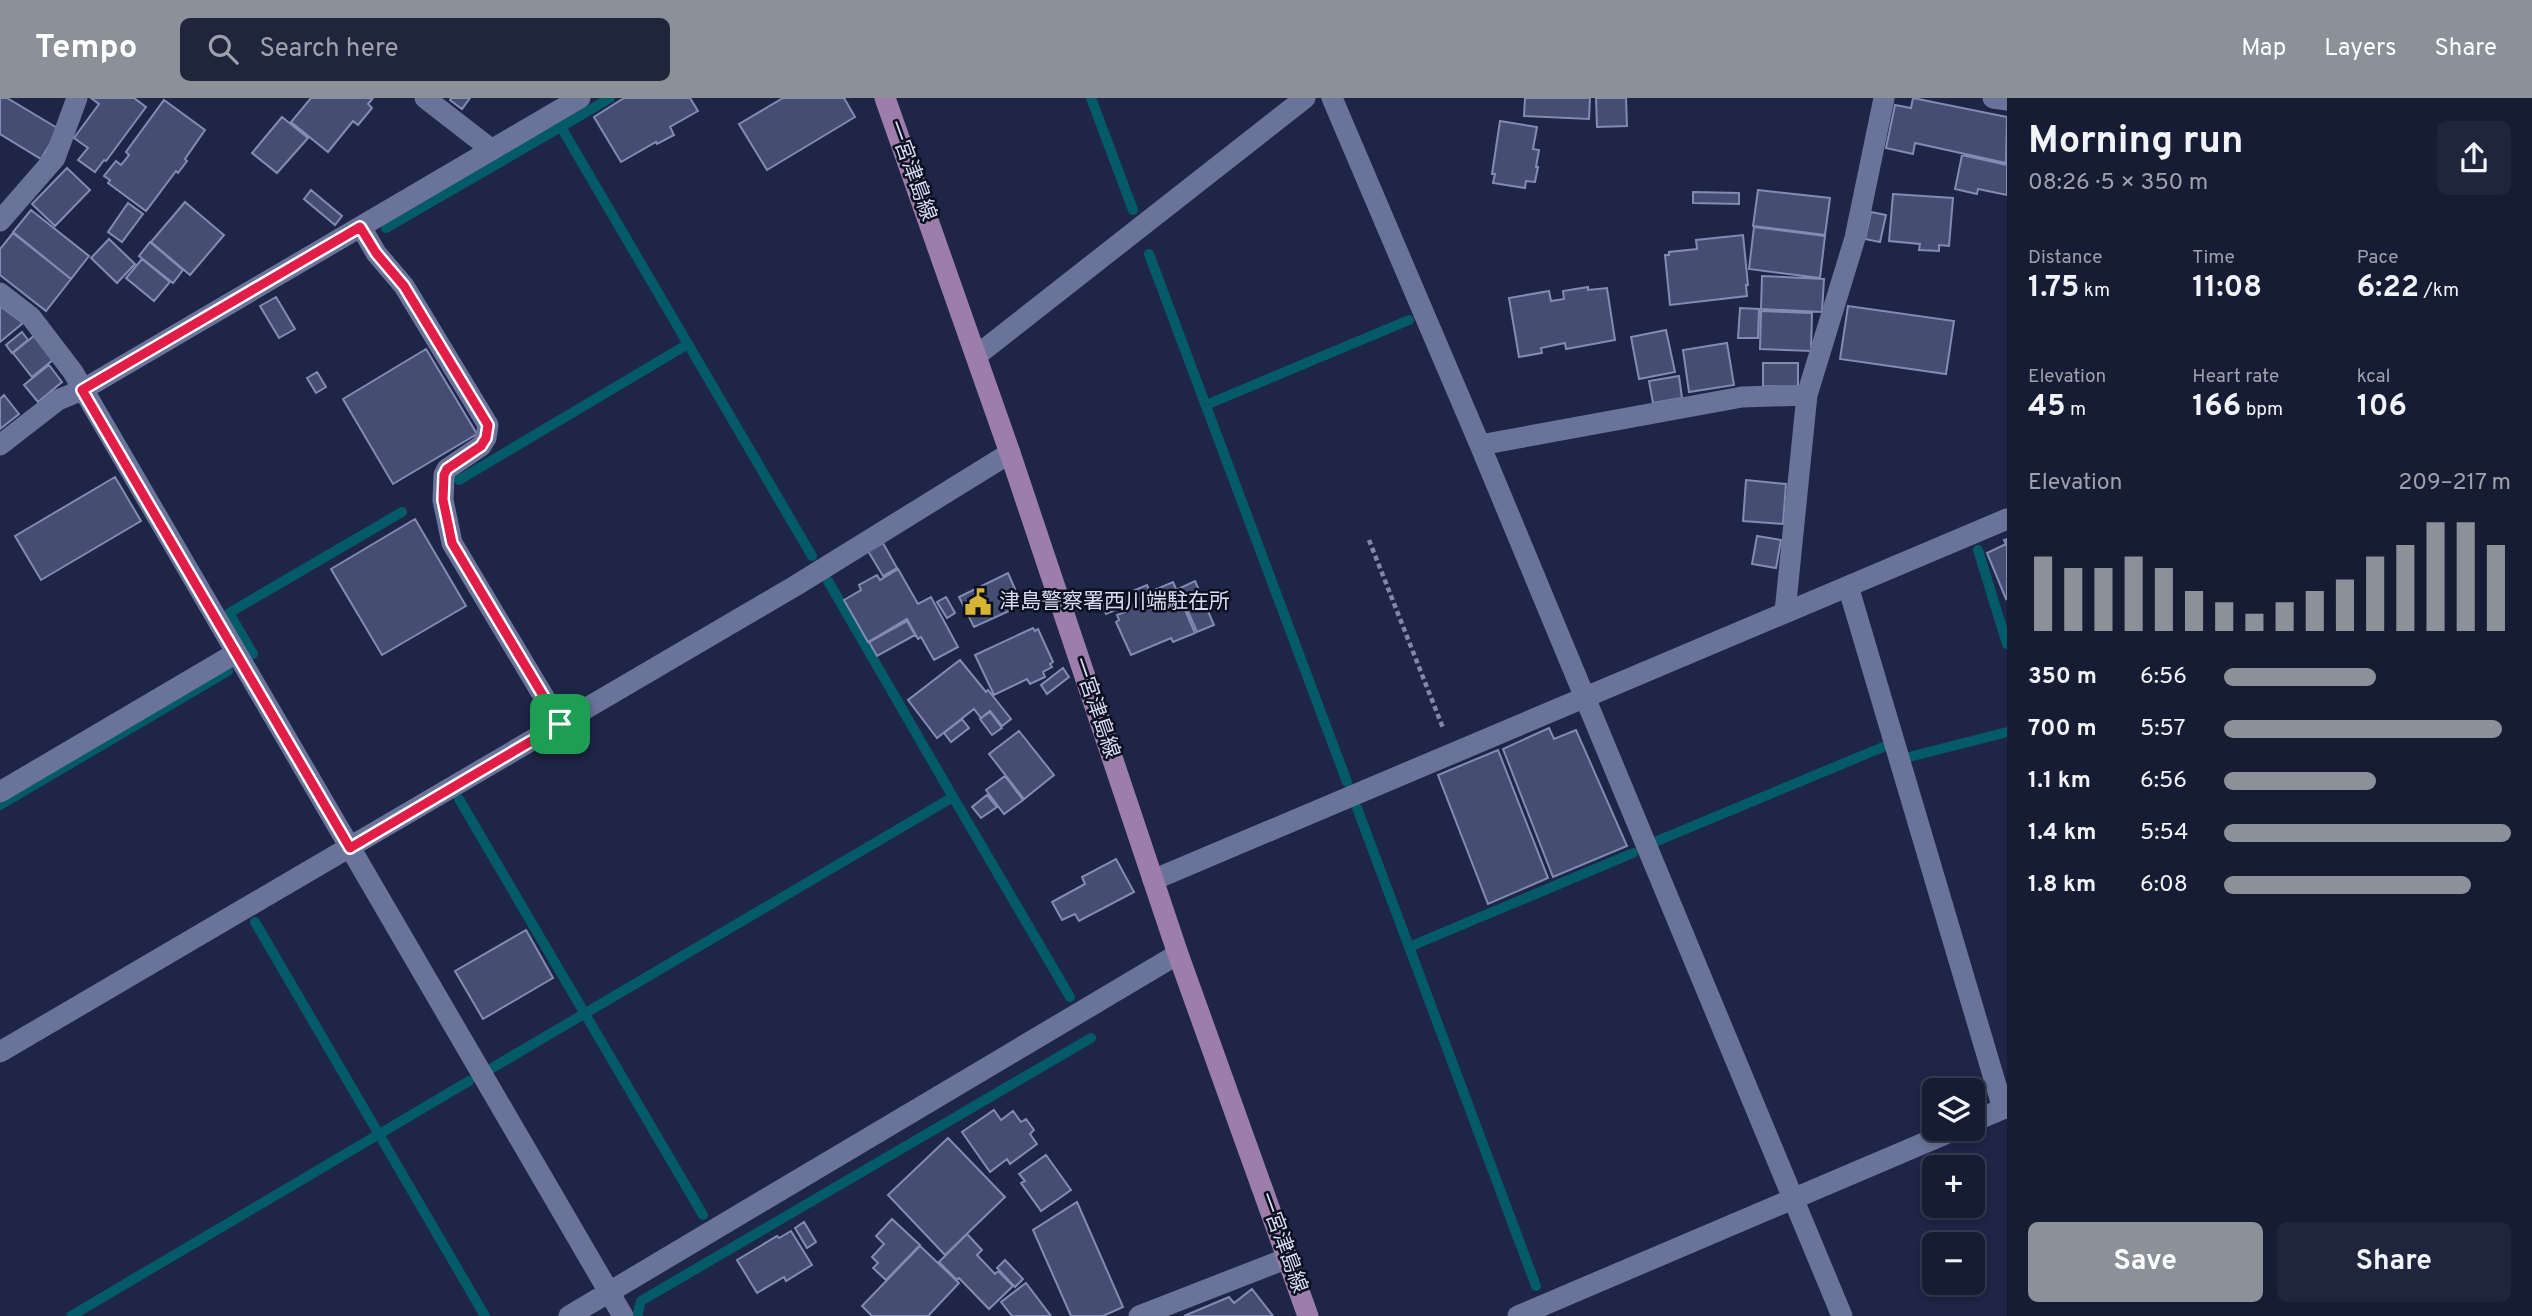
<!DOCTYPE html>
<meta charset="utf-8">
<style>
:root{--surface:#161c34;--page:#1f253c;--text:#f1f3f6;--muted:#9ea1ac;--line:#353a4f;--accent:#8c9099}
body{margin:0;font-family:Overpass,"Noto Sans JP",sans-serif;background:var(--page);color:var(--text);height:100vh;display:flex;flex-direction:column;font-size:26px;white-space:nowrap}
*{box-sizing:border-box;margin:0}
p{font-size:23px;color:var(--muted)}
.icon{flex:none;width:38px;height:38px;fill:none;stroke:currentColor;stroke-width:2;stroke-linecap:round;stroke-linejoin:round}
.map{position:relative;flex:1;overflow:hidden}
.sheet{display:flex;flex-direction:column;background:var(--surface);width:525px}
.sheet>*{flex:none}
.tools{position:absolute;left:1922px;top:980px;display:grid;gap:14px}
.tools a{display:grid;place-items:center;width:63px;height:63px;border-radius:10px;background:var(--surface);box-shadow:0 4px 10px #0003,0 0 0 2px var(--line);font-size:35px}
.pin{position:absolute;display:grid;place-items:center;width:60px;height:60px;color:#fff;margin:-30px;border-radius:14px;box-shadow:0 4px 10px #0006}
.round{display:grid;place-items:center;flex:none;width:74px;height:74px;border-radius:10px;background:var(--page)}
.overview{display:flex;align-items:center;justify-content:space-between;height:119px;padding:0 21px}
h1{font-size:38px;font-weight:700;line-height:52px}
.figures{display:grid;grid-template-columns:repeat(3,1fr);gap:10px;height:119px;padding:7px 21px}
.figures div{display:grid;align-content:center}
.figures b{font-size:30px;font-weight:700}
.figures small{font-size:19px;font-weight:400}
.figures p{font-size:19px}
.chart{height:196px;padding:14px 21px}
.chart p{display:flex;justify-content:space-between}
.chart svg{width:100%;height:126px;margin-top:7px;stroke:var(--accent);stroke-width:6}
.button{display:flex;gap:14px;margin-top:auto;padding:14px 21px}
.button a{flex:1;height:80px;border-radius:10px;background:var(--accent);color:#fff;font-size:28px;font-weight:700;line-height:80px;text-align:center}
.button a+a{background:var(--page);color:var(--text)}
ul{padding:0 21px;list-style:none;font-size:23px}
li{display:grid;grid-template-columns:112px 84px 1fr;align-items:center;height:52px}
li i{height:18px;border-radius:9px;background:var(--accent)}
header{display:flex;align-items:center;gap:42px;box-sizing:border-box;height:98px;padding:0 35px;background:var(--accent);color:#fff}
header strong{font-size:33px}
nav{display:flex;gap:38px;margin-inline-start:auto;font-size:24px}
.search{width:490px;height:63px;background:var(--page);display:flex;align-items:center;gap:18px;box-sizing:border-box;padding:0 24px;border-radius:10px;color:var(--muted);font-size:26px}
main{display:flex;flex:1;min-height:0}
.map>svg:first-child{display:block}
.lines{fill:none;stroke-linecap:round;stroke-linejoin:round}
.stream{stroke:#035b69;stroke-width:10}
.building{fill:#454e72;stroke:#818bb4;stroke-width:2}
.path{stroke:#8289a4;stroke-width:4.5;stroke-dasharray:5 3.5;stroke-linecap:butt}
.minor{stroke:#6a749b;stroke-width:21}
.major{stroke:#9d7eab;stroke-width:21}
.route-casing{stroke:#fff;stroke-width:14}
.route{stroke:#e11d48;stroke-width:9}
.labels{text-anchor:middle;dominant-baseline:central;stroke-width:5;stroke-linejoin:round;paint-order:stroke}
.street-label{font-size:21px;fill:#d8def4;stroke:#0c0f1e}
.poi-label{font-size:21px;fill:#d8def4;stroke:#0c0f1e;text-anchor:start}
</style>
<header>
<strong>Tempo</strong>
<div class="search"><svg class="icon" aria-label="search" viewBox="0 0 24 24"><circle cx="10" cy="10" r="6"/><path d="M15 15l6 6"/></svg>Search here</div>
<nav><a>Map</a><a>Layers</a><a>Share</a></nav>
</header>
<main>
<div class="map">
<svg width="2007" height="1218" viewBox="0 0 2007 1218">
<rect width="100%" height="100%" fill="#1e2546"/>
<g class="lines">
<path class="stream" d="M 610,0 L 561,29 L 812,458
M 1091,0 L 1133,112
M 386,130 L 561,29
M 1149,156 L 1347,684
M 1206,307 L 1409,222
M 459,382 L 688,246
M 1978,452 L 2007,546
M 253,556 L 229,515 L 402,414
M 1909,659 L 2007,634
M 953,699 L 1070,899
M 459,701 L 703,1117
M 0,707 L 228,573
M 1357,710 L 1536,1188
M 1657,743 L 1883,649
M 255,824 L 485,1218
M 1409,849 L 1633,755
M 492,970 L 953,699 L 828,483
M 638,1215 L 641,1203 L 1091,940
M 71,1218 L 469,983"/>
</g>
<path class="building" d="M 0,0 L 7,0 L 59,31 L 41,61 L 0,36 Z
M 91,0 L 134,0 L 146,9 L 106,63 L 104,62 L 95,74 L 78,62 L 88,50 L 74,40 L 99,6 Z
M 311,0 L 373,0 L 368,6 L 372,10 L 358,27 L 353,23 L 328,54 L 291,24 Z
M 451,0 L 470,0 L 462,11 L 450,2 Z
M 624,0 L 690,0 L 698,13 L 670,29 L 674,37 L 657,46 L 656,44 L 621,64 L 594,19 Z
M 783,0 L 844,0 L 855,19 L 767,72 L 739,26 Z
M 1525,0 L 1590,0 L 1589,21 L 1524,18 Z
M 1596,0 L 1626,0 L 1627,28 L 1597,29 Z
M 1913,0 L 2007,19 L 2006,65 L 1915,45 L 1913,56 L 1886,50 L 1895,7 L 1911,10 Z
M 164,2 L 205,32 L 185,61 L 187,63 L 178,75 L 176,73 L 146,113 L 108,85 L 110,82 L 104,78 L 116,63 L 121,67 L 129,57 L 126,54 Z
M 282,19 L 308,40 L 277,75 L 252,55 Z
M 1500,23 L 1537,29 L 1533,51 L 1539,52 L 1536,69 L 1538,69 L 1535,84 L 1526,83 L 1525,90 L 1493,85 L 1495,76 L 1492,76 Z
M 1962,57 L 2007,67 L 2007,97 L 1978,91 L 1977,96 L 1955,91 Z
M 67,70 L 90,92 L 55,128 L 32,106 Z
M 311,92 L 342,118 L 335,127 L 304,101 Z
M 1758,92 L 1830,100 L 1825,137 L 1753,128 Z
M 1693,94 L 1739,95 L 1739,106 L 1693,105 Z
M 1893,96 L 1953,100 L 1949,148 L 1939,147 L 1939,153 L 1919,152 L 1920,146 L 1889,143 Z
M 185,104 L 224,137 L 190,177 L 151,144 Z
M 128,105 L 143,116 L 122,144 L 108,134 Z
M 31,112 L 89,158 L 71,181 L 13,134 Z
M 1871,114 L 1886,117 L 1880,144 L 1865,141 Z
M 1754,129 L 1825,138 L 1820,180 L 1749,171 Z
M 13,135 L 71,181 L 46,213 L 0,177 L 0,151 Z
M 1743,137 L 1748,187 L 1746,187 L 1747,198 L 1670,207 L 1665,157 L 1669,157 L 1669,154 L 1697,151 L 1696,142 Z
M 109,141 L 135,166 L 117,185 L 91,160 Z
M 150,144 L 183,172 L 173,185 L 139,158 Z
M 142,161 L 170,184 L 154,203 L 126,180 Z
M 1762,178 L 1824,181 L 1822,214 L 1761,211 Z
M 1588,189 L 1588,192 L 1607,190 L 1615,242 L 1566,251 L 1565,245 L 1541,250 L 1542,255 L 1519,259 L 1509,200 L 1549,193 L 1551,203 L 1564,201 L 1563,193 Z
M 276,199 L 295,231 L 279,240 L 260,208 Z
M 0,208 L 23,225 L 0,244 Z
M 1848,208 L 1954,223 L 1946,276 L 1840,261 Z
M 1740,210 L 1759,211 L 1758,240 L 1738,240 Z
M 1761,213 L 1812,215 L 1811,253 L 1760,251 Z
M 1666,232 L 1675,274 L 1639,281 L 1631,239 Z
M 22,234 L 28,242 L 12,255 L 6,247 Z
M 35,237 L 54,261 L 32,279 L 13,255 Z
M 1727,245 L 1734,287 L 1689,294 L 1683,252 Z
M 426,251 L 477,336 L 393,386 L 343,301 Z
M 1763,265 L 1798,265 L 1798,289 L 1763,288 Z
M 49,267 L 62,284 L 38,304 L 24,287 Z
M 317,274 L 326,289 L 316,295 L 307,280 Z
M 1679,278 L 1682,300 L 1653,305 L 1649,283 Z
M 4,297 L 19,316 L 0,331 L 0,301 Z
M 115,379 L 141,423 L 41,482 L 15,438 Z
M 1746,382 L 1786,386 L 1783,426 L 1743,423 Z
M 415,421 L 466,508 L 382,557 L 331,471 Z
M 1757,438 L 1781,442 L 1776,470 L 1752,466 Z
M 2007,441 L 2007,500 L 2006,501 L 1987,455 L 2006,446 L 2004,442 Z
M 883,445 L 897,470 L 883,478 L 868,453 Z
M 898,471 L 918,506 L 931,499 L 958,549 L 934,562 L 921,539 L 918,541 L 907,521 L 868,544 L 844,502 L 861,492 L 859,487 L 877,477 L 880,482 Z
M 1008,475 L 1015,491 L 1011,493 L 1018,509 L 974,529 L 959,499 Z
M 1195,483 L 1214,527 L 1197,534 L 1178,491 Z
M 1173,484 L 1195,535 L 1173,544 L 1171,540 L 1131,557 L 1116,524 L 1119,522 L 1117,517 L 1125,514 L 1123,510 L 1140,502 L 1135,492 L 1147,487 L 1150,494 Z
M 1126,495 L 1130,506 L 1106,516 L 1102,505 Z
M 946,499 L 955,515 L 947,520 L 937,504 Z
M 907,523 L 915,537 L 877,558 L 869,544 Z
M 1033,530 L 1035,533 L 1038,531 L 1053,564 L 1050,566 L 1052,569 L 1043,574 L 1045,579 L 1030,586 L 1027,581 L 994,597 L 975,557 Z
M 960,562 L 986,594 L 988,592 L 1011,621 L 1002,628 L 990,613 L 981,620 L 974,611 L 937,640 L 908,602 Z
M 1063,570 L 1069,579 L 1047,596 L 1041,587 Z
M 990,614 L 1002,630 L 992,637 L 980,621 Z
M 962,621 L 969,630 L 951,644 L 944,635 Z
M 1549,630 L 1554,641 L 1576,632 L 1627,748 L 1553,779 L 1503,651 Z
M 1019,633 L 1054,677 L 1024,701 L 989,656 Z
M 1498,652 L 1548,780 L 1488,806 L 1438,677 Z
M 1005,678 L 1023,702 L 1004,716 L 986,692 Z
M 987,697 L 997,709 L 981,720 L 972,709 Z
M 1116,761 L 1134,794 L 1079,823 L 1075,816 L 1062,822 L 1052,804 L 1085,786 L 1082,779 Z
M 526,832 L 553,880 L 483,921 L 455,873 Z
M 994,1012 L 1001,1022 L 1013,1013 L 1021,1024 L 1026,1021 L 1034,1032 L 1030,1036 L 1037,1046 L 1010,1066 L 1007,1061 L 990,1074 L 962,1034 Z
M 948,1040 L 1005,1099 L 945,1157 L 888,1097 Z
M 1046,1057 L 1071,1092 L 1041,1113 L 1021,1085 L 1025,1083 L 1019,1076 Z
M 1077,1104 L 1123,1209 L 1103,1218 L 1071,1218 L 1033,1132 Z
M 892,1121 L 920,1147 L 886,1182 L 873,1170 L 878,1165 L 872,1159 L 884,1146 L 876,1138 Z
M 804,1124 L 816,1144 L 807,1150 L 795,1130 Z
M 791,1133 L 812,1167 L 786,1183 L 784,1179 L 757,1195 L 737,1162 L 777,1138 L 779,1140 Z
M 967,1136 L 982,1152 L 977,1157 L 995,1176 L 998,1173 L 1013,1188 L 989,1211 L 959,1180 L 957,1182 L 939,1164 Z
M 920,1148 L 959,1185 L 928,1218 L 872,1218 L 862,1208 Z
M 1005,1162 L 1023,1181 L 1015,1189 L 997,1170 Z
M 1026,1185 L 1051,1218 L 1012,1218 L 1001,1204 Z
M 1252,1191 L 1273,1218 L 1184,1218 L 1229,1199 L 1234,1205 Z"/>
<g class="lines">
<path class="path" d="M 1369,442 L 1443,630"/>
<path class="minor" d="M 425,0 L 492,52
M 1332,0 L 1480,347 L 1842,1218
M 1993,0 L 2007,2
M 0,123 L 55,60 L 77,0
M 361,129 L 376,155 L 404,188 L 488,327 L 486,340 L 481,348 L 447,371 L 444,377 L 443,402 L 452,445 L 560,626
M 0,195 L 31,219 L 73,274 L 623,1218
M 976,258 L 1305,0
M 0,347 L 58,302 L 82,292 L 580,0
M 1480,347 L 1742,299 L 1807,297
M 1848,488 L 2003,1011
M 1785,514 L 1807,297 L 1855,140 L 1884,0
M 0,694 L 236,555
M 1153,782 L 2007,421
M 0,954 L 795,488 L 1010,355
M 1972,1024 L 2007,1009
M 569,1218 L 1178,856
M 1139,1218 L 1288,1160
M 1518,1218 L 1957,1031"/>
<path class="major" d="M 885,0 L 1010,355 L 1178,856 L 1308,1218"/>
</g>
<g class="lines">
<defs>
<path id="route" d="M 360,129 L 376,155 L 404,188 L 488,327 L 486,340 L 481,348 L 447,371 L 444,377 L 443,402 L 452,445 L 560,626 L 350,750 L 82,292 Z"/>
</defs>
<use href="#route" class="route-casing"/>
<use href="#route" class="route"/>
</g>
<defs>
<symbol id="civic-bare" viewBox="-9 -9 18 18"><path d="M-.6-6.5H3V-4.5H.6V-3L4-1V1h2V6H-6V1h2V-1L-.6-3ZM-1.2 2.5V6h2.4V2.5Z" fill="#d7b434" stroke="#0c0f1e" stroke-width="2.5" paint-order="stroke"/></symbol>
</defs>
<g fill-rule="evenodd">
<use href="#civic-bare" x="959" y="485" width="38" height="38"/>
</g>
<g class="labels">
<g class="street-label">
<text transform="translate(911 73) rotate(70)">一宮津島線</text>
<text transform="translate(1095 610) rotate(71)">一宮津島線</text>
<text transform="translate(1282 1145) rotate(70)">一宮津島線</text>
</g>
<g class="poi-label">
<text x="999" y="504">津島警察署西川端駐在所</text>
</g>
</g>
</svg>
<div class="tools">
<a><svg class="icon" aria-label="layers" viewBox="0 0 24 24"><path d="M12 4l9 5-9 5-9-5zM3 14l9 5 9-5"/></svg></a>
<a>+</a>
<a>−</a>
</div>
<div class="pin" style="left:560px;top:626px;background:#1e9e55"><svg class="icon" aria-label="arrive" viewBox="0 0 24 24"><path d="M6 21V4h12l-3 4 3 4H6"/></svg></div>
</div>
<section class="sheet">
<div class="overview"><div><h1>Morning run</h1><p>08:26 · 5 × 350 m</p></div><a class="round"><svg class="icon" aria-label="share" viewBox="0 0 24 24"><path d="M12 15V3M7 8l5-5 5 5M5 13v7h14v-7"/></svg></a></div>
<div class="figures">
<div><p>Distance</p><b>1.75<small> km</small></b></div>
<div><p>Time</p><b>11:08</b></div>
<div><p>Pace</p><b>6:22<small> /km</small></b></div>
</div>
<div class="figures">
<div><p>Elevation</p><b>45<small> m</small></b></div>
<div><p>Heart rate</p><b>166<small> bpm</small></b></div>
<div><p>kcal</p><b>106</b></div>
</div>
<div class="chart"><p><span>Elevation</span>209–217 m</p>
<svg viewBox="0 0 160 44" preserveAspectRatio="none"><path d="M5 44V18M15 44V22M25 44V22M35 44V18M45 44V22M55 44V30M65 44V34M75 44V38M85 44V34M95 44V30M105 44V26M115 44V18M125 44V14M135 44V6M145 44V6M155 44V14"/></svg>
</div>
<ul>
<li><b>350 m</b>6:56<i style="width:53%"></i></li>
<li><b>700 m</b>5:57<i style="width:97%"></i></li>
<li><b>1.1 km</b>6:56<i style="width:53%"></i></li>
<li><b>1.4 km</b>5:54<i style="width:100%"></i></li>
<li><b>1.8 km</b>6:08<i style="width:86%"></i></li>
</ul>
<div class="button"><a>Save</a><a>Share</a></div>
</section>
</main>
